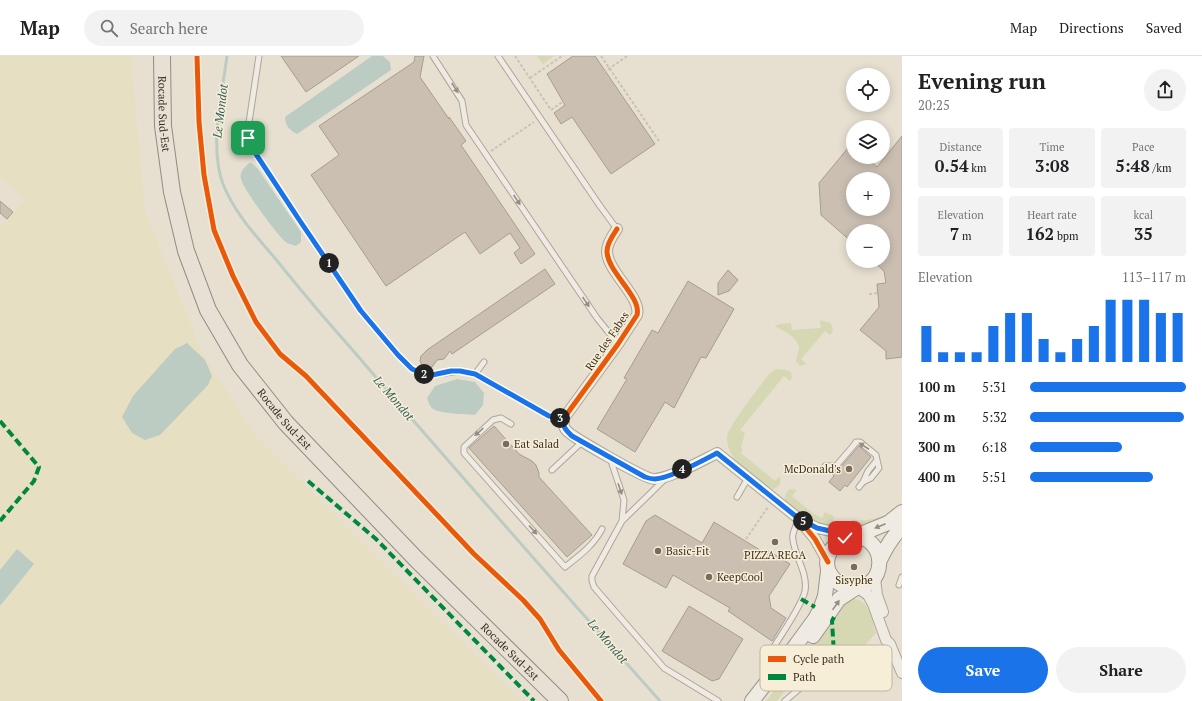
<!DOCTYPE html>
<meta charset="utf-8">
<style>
:root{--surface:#fff;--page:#f2f2f2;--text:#202124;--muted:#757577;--line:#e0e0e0;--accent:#1a73e8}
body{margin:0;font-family:"PT Serif",serif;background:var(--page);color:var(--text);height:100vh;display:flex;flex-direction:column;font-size:15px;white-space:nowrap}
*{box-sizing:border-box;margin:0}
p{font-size:13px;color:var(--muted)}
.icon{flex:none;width:22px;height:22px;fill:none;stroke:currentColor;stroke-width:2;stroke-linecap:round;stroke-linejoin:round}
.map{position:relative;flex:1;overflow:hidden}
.side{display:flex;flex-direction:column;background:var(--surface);width:300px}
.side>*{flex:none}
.tools{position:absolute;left:846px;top:12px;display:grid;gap:8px}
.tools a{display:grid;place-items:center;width:44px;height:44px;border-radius:50%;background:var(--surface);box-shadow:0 2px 10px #0003;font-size:20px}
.pin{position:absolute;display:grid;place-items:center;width:34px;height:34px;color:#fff;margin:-17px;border-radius:8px;box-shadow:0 2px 6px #0006}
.km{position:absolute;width:20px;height:20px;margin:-10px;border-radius:50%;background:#222;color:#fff;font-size:11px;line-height:20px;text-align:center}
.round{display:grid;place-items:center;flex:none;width:42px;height:42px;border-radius:21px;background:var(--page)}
.headline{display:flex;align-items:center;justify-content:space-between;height:68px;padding:0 16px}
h1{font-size:22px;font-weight:600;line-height:30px}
.metrics{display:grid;grid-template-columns:repeat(3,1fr);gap:6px;height:68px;padding:4px 16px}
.metrics div{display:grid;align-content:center;border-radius:4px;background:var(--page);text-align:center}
.metrics b{font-size:17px;font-weight:600}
.metrics small{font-size:11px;font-weight:400}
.metrics p{font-size:11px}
.chart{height:112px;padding:8px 16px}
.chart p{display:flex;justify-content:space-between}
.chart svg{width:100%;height:72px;margin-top:4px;stroke:var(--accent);stroke-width:6}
.button{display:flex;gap:8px;margin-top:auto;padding:8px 16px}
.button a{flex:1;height:46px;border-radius:24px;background:var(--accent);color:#fff;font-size:16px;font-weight:600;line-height:46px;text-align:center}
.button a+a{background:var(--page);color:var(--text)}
ul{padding:0 16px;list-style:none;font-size:13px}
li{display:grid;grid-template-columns:64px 48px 1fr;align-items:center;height:30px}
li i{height:10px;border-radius:5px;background:var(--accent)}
header{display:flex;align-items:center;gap:24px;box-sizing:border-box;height:56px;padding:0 20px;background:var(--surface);border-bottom:1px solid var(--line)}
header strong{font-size:19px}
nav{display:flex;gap:22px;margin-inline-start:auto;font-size:14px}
.search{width:280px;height:36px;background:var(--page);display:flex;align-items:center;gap:10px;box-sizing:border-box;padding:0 14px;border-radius:22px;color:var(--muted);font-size:15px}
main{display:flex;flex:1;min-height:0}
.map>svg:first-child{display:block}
.farmland{fill:#e6dfc2}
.green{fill:#d6d7b3}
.water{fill:#bcccc2}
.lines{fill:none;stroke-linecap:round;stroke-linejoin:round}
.stream{stroke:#bcccc2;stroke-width:3}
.building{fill:#cbbfb2;stroke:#a89c90;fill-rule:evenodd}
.service-casing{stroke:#ada599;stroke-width:7}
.minor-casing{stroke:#ada599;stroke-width:12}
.secondary-casing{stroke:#9c958a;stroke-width:16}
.primary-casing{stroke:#928b80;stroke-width:18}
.path{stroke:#c8c2b9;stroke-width:2;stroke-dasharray:3 2;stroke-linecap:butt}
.service{stroke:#efebe3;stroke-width:5}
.minor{stroke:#efebe3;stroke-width:10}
.secondary{stroke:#efebe3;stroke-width:14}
.primary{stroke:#e6e1d4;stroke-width:16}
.quiet{stroke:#00873e;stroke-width:4;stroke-dasharray:8 4;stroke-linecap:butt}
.cycleway-casing{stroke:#f7eed8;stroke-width:8}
.cycleway{stroke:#e8590c;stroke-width:5}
.oneway{fill:#968c82}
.route-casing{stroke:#fff;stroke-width:8}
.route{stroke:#1a73e8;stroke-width:5}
.poi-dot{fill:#786c5e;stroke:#f7eed8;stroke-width:1.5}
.labels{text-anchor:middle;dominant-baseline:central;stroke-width:3;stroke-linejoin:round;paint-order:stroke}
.street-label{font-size:11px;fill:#3d2e20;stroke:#f7eed8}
.poi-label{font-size:11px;fill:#3d2e20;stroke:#f7eed8;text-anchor:start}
.water-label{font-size:12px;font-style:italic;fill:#2f5d5a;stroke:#f7eed8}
.key{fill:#f7eed8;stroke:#bfb4a1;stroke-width:1}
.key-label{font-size:11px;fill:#3d2e20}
</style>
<header>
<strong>Map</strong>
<div class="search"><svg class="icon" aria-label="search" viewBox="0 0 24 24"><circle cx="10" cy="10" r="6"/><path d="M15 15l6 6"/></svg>Search here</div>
<nav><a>Map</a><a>Directions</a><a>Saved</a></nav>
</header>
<main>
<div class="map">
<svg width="902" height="645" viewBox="0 0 902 645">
<rect width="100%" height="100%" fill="#e7e0d1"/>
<path class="farmland" d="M 0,0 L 131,0 L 145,156 L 202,296 L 256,380 L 522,645 L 0,645 L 0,172 L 26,144 L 0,122 Z"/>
<path class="green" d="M 537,0 L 554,0 L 543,8 Z
M 820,264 L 830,267 C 833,271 834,275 830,279 L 825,275 L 801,303 L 806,308 L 801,310 L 796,306 C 796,301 798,298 799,293 C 799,282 783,274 774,270 L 780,268 L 791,267 L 792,274 L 821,272 Z
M 776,313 L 786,314 L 791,316 L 792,321 L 790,325 L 784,320 L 740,374 L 745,377 L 741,391 L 743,393 L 741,397 L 775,425 L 780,420 C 781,427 780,431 773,433 C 763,430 754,420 746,414 C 736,406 726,395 727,380 C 728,371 762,327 770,317 Z
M 790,433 L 797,434 L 792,440 L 814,458 L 822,462 L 825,456 L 834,460 L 833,467 L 851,471 L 852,464 C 871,466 888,460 902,448 L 902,450 L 885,465 L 853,474 L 834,473 L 809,464 L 786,446 C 783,441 786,436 790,433 Z
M 850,543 C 870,542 871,561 876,577 L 859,596 C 851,597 838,596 831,598 C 809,607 791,627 777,645 L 766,645 L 844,545 Z"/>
<path class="water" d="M 372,0 L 383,0 L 390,6 L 391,14 L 297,78 C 288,73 286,70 285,61 Z
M 249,107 L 252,107 L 258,113 L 301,176 L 301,186 L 296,190 C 293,189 289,188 287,187 C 279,182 243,133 241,123 C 239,116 244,112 249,107 Z
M 187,287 L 205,304 L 212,320 L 208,329 L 160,379 L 145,384 L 132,377 L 122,361 L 133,340 L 175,293 Z
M 457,323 L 475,326 L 484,337 L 483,349 L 475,359 C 465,358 442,358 433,353 C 430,351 428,345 427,342 L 435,330 Z
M 17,493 L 34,508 L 0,550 L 0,514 Z"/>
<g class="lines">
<path class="stream" d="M 227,0 C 222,39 209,91 223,128 C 234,156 255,179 274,201 C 299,232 324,262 350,291 C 452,410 556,528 660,645"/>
</g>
<path class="building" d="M 281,0 L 359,0 L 306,36 Z
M 415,0 L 424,0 L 420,21 L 449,63 L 449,61 L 466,85 L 461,89 L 535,198 L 521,208 L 514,197 L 520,192 L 510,177 L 480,198 L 465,176 L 386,230 L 311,119 L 339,99 L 319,70 L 414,6 Z
M 573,0 L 595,0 L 655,88 L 611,118 L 572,61 L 561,68 L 554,57 L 565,49 L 547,18 Z
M 902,80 L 902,301 L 886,303 L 886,295 L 860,274 L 879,251 L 877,228 L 886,227 L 884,215 L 873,205 L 883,205 L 883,175 L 853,175 L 853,187 L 821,159 L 819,127 L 853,86 L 853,101 L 865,101 L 877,111 ZM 853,123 L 883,123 L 883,153 L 853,153 Z
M 0,145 L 13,156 L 7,163 L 0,157 Z
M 545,213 L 555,228 L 452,298 L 450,295 L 444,303 L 437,304 L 432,311 L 427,312 L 422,309 L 420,305 L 421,300 L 427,294 Z
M 728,214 L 738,224 L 729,235 L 718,239 L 718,227 Z
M 688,225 L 734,253 L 706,302 L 701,301 L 674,352 L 665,346 L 635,396 L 597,373 L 627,323 L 624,322 L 652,274 L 658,277 Z
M 494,370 L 519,398 L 532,405 L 536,409 L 539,417 L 539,421 L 592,479 L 567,501 L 469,392 Z
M 859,390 L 871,401 L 847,431 L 845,429 L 840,435 L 829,426 L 834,420 L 832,418 L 836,414 L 839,413 Z
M 655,459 L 702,487 L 714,466 L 765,497 L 767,494 L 790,508 L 769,540 L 771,552 L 786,562 L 772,585 L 728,555 L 730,552 L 673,519 L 666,532 L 623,508 L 646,465 Z
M 689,550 L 743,583 L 719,623 L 712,625 L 662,595 Z"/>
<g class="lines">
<defs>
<path id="service" d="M 259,0 L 248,73 L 248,82 L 250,89 L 300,165 L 361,255 L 398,299 L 412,313 L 424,318 L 431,319 L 460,315 L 475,318 L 549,360 L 564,362
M 433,0 L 462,45 L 466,69 L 597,262 L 618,288
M 498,0 L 600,150 L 617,173
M 475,318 L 484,306
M 511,368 L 501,362 L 493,364 L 464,391 L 464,397 L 565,511 C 579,500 594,489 602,473
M 610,402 L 624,444 L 622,465 L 592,520 L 592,525 L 594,531 L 664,612 L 718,645
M 825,410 L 836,410 L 854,389 L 856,386 L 860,386 L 876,399 L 877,404 L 868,415 L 863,426 L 859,431
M 552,414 L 583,385
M 863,426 L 871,422 L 879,412 L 877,404
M 737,441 L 748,422
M 622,465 L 664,424
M 899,529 L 902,521
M 775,589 C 783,576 802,549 805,535 C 808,517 795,501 793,484 C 791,477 797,470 798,463
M 785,645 C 801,631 832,605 853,602 C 867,601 883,604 897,604"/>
<path id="minor" d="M 617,173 C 613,179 607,187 607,195 C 607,216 642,241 637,259 L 618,288 L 564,362 C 563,366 563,370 566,374 C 572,381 645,423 654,423 C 670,423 703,404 717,397 L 798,462 L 815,483 L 828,506
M 801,464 L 817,472 L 852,480
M 875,522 L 877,539 L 883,556
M 858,532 L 868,539 L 873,548 L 886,584 L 890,588 L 902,617"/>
<path id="secondary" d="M 852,480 C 890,481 887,535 851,532 C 845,531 840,529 835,524 C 818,507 831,485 852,480 Z
M 856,480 L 888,467 L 902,456
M 880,504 C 886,491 892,481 902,471
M 813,580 L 839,543 L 856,532
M 752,645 L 796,589 L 815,563 L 820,554 L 825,540 L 828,515"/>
<g id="primary">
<path id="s1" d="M 162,0 L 163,70 L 172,136 L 186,195 L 208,254 L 240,309 L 286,367 L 416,503 L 560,645"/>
</g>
</defs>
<use href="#service" class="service-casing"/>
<use href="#minor" class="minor-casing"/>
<use href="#secondary" class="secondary-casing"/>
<use href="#primary" class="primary-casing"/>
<path class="path" d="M 515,0 L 551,54 L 627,0
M 601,0 L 659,85
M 530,22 L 562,0
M 491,95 L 534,66
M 869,238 L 878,237
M 746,483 L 768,451
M 720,523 L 729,529"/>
<use href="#service" class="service"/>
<use href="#minor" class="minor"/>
<use href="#secondary" class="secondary"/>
<use href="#primary" class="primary"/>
<path class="quiet" d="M 0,365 L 39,411 L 34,425 L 0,465
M 308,425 L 376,483 L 534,645
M 801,543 L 815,551
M 834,561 L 832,565 L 834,598 L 837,608"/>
<defs>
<path id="cycleway" d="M 197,0 L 199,66 L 204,119 L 214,174 L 233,220 L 256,266 L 280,298 L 306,320 L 474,498 L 523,544 L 540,563 L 559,594 L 601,645
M 617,173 C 613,179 607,187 607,195 C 607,216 642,241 637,259 L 618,288 L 564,362 C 563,366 563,370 566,374 C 572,381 645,423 654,423 C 670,423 703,404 717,397 L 798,462 L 815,483 L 828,506"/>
</defs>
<use href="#cycleway" class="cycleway-casing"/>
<use href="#cycleway" class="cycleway"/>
</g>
<defs><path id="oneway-solid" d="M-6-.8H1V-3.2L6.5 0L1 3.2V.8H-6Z"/></defs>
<g class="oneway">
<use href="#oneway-solid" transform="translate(455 32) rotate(57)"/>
<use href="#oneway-solid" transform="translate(517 144) rotate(56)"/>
<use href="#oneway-solid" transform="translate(586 246) rotate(56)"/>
<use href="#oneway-solid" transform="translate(479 376) rotate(138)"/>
<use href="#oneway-solid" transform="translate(864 390) rotate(-147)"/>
<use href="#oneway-solid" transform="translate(620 433) rotate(71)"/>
<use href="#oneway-solid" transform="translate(880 470) rotate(157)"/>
<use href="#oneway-solid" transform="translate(533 474) rotate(48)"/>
<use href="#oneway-solid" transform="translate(836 549) rotate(-55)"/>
</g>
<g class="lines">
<defs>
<path id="route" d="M 248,82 L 250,89 L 300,165 L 361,255 L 398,299 L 412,313 L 424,318 L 432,319 L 451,315 L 460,315 L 475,318 L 549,360 L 564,362 C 561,370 567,375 572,380 L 645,421 C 648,422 652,423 655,423 C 671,422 702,405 717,397 L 798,462 L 817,472 L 852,480 L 845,482"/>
</defs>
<use href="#route" class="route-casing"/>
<use href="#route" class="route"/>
</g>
<g class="poi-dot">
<circle cx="506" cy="388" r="4"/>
<circle cx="849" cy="413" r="4"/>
<circle cx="775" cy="486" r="4"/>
<circle cx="658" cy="495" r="4"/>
<circle cx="854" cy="511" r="4"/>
<circle cx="709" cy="521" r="4"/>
</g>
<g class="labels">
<g class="street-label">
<text stroke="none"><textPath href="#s1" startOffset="58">Rocade Sud-Est</textPath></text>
<text transform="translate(607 285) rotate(-56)">Rue des Fabes</text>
<text stroke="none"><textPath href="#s1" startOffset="394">Rocade Sud-Est</textPath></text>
<text stroke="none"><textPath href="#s1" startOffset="718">Rocade Sud-Est</textPath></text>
</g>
<g class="poi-label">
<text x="514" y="388">Eat Salad</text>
<text x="841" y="413" text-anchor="end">McDonald's</text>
<text x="666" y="495">Basic-Fit</text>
<text x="775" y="499" text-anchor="middle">PIZZA REGA</text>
<text x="717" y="521">KeepCool</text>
<text x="854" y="524" text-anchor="middle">Sisyphe</text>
</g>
<g class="water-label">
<text transform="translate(220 55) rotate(-83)">Le Mondot</text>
<text transform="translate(394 342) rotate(49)">Le Mondot</text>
<text transform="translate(608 585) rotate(49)">Le Mondot</text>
</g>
</g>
<rect x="760" y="589" width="132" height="46" rx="6" class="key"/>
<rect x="768" y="600" width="18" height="6" fill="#e8590c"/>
<rect x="768" y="618" width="18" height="6" fill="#00873e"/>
<g class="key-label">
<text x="793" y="607">Cycle path</text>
<text x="793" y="625">Path</text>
</g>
</svg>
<div class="tools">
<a><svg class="icon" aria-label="locate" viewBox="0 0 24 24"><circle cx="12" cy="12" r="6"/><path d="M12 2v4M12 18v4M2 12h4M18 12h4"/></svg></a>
<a><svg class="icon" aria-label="layers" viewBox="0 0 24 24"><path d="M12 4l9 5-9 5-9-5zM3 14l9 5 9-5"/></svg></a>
<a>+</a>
<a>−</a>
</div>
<div class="pin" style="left:248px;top:82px;background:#1e9e55"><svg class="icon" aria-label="arrive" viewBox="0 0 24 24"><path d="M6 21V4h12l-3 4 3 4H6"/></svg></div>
<div class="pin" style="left:845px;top:482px;background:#d93025"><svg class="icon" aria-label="check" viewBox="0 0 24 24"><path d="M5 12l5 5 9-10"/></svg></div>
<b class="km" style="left:329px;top:207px">1</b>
<b class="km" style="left:424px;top:318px">2</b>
<b class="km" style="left:560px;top:362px">3</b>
<b class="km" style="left:682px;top:413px">4</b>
<b class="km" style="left:803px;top:465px">5</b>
</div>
<section class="side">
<div class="headline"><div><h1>Evening run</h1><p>20:25</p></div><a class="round"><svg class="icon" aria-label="share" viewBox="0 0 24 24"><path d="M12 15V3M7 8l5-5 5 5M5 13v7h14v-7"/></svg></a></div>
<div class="metrics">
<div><p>Distance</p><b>0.54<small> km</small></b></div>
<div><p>Time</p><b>3:08</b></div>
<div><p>Pace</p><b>5:48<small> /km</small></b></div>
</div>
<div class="metrics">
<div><p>Elevation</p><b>7<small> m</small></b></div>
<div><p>Heart rate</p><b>162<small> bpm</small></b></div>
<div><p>kcal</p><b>35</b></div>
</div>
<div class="chart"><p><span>Elevation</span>113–117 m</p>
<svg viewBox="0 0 160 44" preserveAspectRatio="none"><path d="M5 44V22M15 44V38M25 44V38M35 44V38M45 44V22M55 44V14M65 44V14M75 44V30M85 44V38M95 44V30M105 44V22M115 44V6M125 44V6M135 44V6M145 44V14M155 44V14"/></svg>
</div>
<ul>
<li><b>100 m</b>5:31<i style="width:100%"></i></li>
<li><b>200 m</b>5:32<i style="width:99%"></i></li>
<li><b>300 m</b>6:18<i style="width:59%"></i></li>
<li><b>400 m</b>5:51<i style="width:79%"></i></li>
</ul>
<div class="button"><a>Save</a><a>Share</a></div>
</section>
</main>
